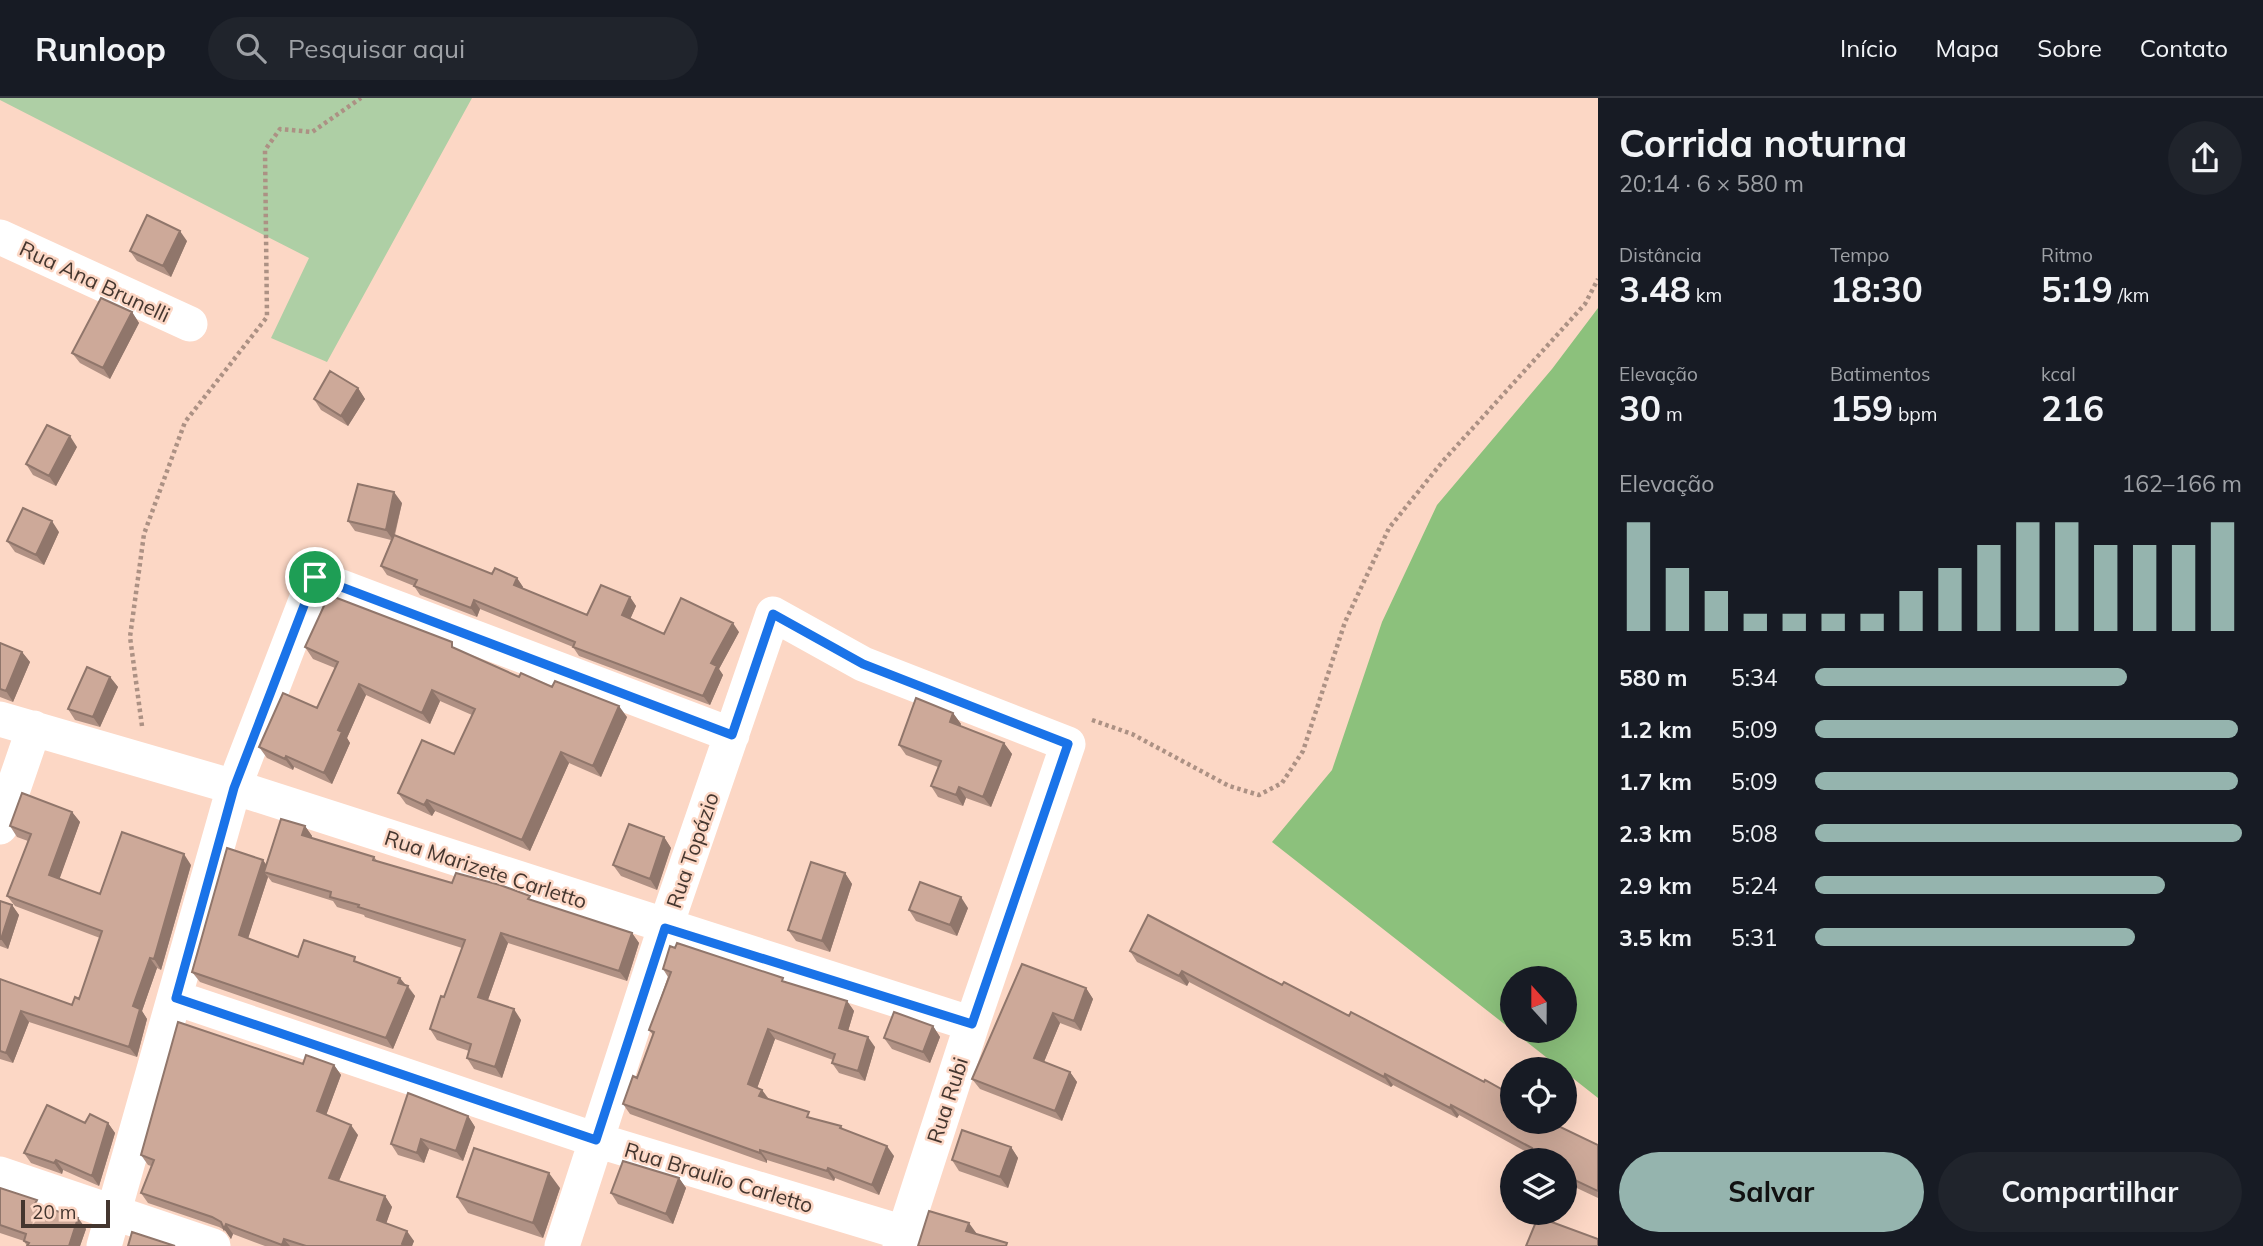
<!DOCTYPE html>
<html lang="pt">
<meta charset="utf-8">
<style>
:root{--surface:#171b24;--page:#20242c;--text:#f1f3f6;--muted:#9ea1a6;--line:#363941;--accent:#95b4ae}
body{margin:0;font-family:Mulish,sans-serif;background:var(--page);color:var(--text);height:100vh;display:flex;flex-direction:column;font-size:26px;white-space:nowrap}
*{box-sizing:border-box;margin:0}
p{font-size:23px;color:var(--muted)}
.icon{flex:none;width:38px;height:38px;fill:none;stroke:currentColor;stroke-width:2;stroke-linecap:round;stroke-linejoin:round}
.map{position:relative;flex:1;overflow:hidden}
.sheet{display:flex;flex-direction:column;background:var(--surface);width:665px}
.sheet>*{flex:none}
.needle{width:46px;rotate:339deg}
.buttons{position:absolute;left:1500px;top:868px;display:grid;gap:14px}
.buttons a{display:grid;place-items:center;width:77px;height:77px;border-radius:50%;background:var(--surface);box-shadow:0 7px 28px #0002;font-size:35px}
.scale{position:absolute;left:21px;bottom:18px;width:89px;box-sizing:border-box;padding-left:7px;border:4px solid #44362f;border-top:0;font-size:19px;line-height:24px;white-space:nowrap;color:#44362f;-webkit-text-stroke:5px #fcd7c5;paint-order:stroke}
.pin{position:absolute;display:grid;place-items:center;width:60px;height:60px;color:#fff;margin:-30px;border:4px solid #fff;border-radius:50%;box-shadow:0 2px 7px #0007}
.round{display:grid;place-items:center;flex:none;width:74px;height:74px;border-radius:37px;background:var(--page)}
.headline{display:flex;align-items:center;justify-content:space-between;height:119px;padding:0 21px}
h1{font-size:38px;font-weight:700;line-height:52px}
.metrics{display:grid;grid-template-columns:repeat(3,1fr);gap:10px;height:119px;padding:7px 21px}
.metrics div{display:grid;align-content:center}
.metrics b{font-size:35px;font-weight:700}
.metrics small{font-size:19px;font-weight:400}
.metrics p{font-size:19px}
.chart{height:196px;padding:14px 21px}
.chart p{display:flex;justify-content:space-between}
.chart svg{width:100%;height:126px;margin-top:7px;stroke:var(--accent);stroke-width:6}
.cta{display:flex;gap:14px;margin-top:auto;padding:14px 21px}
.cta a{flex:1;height:80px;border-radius:42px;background:var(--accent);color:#111;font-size:28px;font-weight:700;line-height:80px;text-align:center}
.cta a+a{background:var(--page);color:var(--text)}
ul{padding:0 21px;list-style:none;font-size:23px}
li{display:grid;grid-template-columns:112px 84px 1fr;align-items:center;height:52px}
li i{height:18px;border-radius:9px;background:var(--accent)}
header{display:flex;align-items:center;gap:42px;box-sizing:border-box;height:98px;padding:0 35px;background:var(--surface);border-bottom:2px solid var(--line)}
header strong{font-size:33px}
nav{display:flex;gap:38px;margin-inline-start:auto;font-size:24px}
.search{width:490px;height:63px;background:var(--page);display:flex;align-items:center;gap:18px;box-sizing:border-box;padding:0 24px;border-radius:38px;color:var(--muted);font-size:26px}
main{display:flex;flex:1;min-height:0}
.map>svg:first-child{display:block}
.green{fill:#aecfa5}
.forest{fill:#8cc17c}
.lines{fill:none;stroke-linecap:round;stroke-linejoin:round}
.path{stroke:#ac9184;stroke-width:4.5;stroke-dasharray:3.5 3.5;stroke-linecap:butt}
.minor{stroke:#fff;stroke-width:35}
.wall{fill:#b09184}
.shaded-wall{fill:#90766b}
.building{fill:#cda999;stroke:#90766b;stroke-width:2}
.route-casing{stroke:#fff;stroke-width:14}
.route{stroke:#1a73e8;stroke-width:9}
.labels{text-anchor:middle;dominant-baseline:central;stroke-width:5;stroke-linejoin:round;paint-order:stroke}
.street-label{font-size:21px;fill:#44362f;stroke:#fcd7c5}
</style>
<header>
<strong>Runloop</strong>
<div class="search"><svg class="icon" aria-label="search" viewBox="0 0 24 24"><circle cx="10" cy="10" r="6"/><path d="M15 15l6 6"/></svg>Pesquisar aqui</div>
<nav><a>Início</a><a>Mapa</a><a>Sobre</a><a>Contato</a></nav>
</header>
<main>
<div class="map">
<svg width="1598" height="1148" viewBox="0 0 1598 1148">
<rect width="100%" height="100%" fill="#fcd7c5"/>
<path class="green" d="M 0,0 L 472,0 L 327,264 L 271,240 L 309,160 L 0,2 Z"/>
<path class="forest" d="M 1598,210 L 1598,1000 L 1513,933 L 1564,933 L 1564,880 L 1512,880 L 1512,932 L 1272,744 L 1332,672 L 1382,524 L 1437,407 L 1552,271 Z"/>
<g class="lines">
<path class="path" d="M 1092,622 L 1132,636 L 1229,688 L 1259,697 L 1282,685 L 1303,653 L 1345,524 L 1389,430 L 1443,363 L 1585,206 L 1598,181
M 142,628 L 130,539 L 144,436 L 185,324 L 267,219 L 265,52 L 280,31 L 312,34 L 361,0"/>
<path class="minor" d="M 0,139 L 190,226
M 0,621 L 234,689 L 972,926
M 0,729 L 34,630
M 176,900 L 596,1042 L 904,1135
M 0,1076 L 213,1148
M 104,1148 L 234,689 L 315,479 L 732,637
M 562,1148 L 665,830 L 773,516 L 863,566 L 1068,646 L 972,926 L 900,1148"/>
</g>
<path class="wall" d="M 187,143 L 171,179 L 137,163 L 130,153 Z
M 132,214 L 139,225 L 110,281 L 80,265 L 72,255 Z
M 358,290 L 365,301 L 348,328 L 321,312 L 314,301 Z
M 77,349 L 56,388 L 33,377 L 26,366 Z
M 402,405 L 395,437 L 492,476 L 517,480 L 523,489 L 522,491 L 587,517 L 630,499 L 636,508 L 630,521 L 664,536 L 739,534 L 719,571 L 723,577 L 710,607 L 579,558 L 573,549 L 480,511 L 477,519 L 420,497 L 414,488 L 387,477 L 381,468 L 391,442 L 355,433 L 348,423 Z
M 59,434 L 44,467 L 15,454 L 7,443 Z
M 0,545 L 22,554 L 30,564 L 13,604 L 0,599 Z
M 305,549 L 457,551 L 519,579 L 552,589 L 627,619 L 601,679 L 569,665 L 530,753 L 435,713 L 432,718 L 406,706 L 398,695 L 454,656 L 472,617 L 440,603 L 430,626 L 366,597 L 347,640 L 350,645 L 332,686 L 294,669 L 293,672 L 267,660 L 259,649 L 317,610 L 335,570 L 313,561 Z
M 110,579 L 118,589 L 100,629 L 75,622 L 68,611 Z
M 953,615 L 961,626 L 960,628 L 1004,645 L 1012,656 L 991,709 L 966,700 L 963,708 L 938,699 L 931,688 L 938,669 L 906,657 L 899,647 Z
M 72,714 L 80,724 L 59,781 L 100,796 L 191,767 L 161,872 L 157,870 L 142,913 L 147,921 L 137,959 L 29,924 L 13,965 L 0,961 L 0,881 L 72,907 L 79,901 L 100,840 L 15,808 L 7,798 L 28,743 L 17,739 L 10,728 Z
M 305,728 L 312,738 L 312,740 L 374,759 L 378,764 L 452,785 L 533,803 L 632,835 L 639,845 L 627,883 L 508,845 L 488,902 L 521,922 L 502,980 L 474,971 L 467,960 L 469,953 L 437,942 L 430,931 L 444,899 L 462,850 L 365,819 L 364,817 L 337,809 L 333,803 L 272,784 L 268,779 L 248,840 L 298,859 L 359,865 L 408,888 L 415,898 L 393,951 L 200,884 L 192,874 L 263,762 L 266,767 Z
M 664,739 L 671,750 L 657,792 L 621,778 L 613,767 Z
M 845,775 L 852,786 L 830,854 L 796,843 L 788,832 Z
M 0,803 L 12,807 L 19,817 L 8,851 L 0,848 Z
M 968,810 L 957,838 L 916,823 L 909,812 Z
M 1148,817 L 1512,1024 L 1598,1047 L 1598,1100 L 1564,1084 L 1564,1062 L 1531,1062 L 1528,1059 L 1530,1056 L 1459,1017 L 1457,1020 L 1393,987 L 1391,989 L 1189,884 L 1187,888 L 1137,864 L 1130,853 Z
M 1022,866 L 1086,890 L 1093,901 L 1081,933 L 1060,925 L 1044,964 L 1070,974 L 1077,984 L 1062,1023 L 980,991 L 972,981 Z
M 663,871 L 786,884 L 847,903 L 854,913 L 848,933 L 875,949 L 865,983 L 839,975 L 832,965 L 833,962 L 775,941 L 757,990 L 762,992 L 769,1001 L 814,1021 L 841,1028 L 843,1031 L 894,1058 L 879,1097 L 835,1080 L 834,1083 L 767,1062 L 767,1065 L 630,1016 L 623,1006 L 637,980 L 653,937 L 649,932 L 668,879 Z
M 933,928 L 940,939 L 930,965 L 892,951 L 884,940 Z
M 303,966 L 334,967 L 341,977 L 326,1017 L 358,1037 L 339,1083 L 385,1098 L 392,1109 L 386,1125 L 414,1143 L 412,1148 L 265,1148 L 233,1136 L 231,1141 L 226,1133 L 219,1129 L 148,1105 L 141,1095 L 151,1068 L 148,1067 L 141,1057 Z
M 468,1018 L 475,1029 L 463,1063 L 429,1051 L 424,1065 L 398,1057 L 391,1046 Z
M 85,1025 L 108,1025 L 115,1035 L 99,1088 L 63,1072 L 62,1076 L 31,1065 L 24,1055 Z
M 1011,1049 L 1018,1060 L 1008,1090 L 959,1073 L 952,1062 Z
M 679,1080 L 686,1090 L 673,1126 L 618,1106 L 611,1095 Z
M 0,1090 L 42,1108 L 78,1120 L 86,1131 L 80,1148 L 27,1148 L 24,1143 L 0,1135 Z
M 560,1090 L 543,1140 L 468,1115 L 457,1099 Z"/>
<path class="shaded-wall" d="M 180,133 L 187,143 L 171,179 L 163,168 Z
M 132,214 L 139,225 L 110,281 L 103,270 Z
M 358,290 L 365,301 L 348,328 L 341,318 Z
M 70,338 L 77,349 L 56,388 L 49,378 Z
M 394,394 L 402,405 L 393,442 L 386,432 Z
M 52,423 L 59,434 L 44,467 L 36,457 Z
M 517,480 L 523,489 L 520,496 L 514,487 Z
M 630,499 L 636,508 L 628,526 L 622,517 Z
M 474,502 L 480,511 L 477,519 L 471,510 Z
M 733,525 L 739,534 L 719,571 L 723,577 L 710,607 L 703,598 L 711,565 Z
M 22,554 L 30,564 L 13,604 L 6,593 Z
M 110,579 L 118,589 L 100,629 L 93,619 Z
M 359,586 L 366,597 L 347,640 L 350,645 L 332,686 L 324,675 L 338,632 Z
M 432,592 L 440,603 L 430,626 L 422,615 Z
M 619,608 L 627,619 L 601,679 L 593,668 Z
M 953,615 L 961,626 L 957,635 L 950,624 Z
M 1004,645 L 1012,656 L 991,709 L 983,699 Z
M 561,654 L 569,665 L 530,753 L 522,742 Z
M 286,658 L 294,669 L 293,672 L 285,661 Z
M 959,689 L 966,700 L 963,708 L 956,697 Z
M 427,702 L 435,713 L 432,718 L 424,707 Z
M 72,714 L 80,724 L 57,788 L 49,777 Z
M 305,728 L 312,738 L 310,747 L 302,737 Z
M 664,739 L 671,750 L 657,792 L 650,781 Z
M 184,756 L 191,767 L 161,872 L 154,861 Z
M 263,762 L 270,772 L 264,774 L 268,779 L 246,847 L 239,837 Z
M 845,775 L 852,786 L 830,854 L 822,843 Z
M 961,799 L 968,810 L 957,838 L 950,827 Z
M 12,807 L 19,817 L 8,851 L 1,841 Z
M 501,835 L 508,845 L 485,910 L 478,899 Z
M 632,835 L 639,845 L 627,883 L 619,873 Z
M 150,860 L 157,870 L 142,913 L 147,921 L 137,959 L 129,949 L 133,908 Z
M 1182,873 L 1189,884 L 1187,888 L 1179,878 Z
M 400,880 L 415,898 L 393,951 L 386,940 Z
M 1086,890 L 1093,901 L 1081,933 L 1074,923 Z
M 847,903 L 854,913 L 846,940 L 839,930 Z
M 514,911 L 521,922 L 502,980 L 495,969 Z
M 21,913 L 29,924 L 13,965 L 6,955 Z
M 1053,915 L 1060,925 L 1041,971 L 1034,960 Z
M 933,928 L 940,939 L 930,965 L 923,954 Z
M 768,931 L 775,941 L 755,996 L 748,986 Z
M 868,939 L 875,949 L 865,983 L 858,973 Z
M 334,967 L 341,977 L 324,1023 L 317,1013 Z
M 1070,974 L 1077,984 L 1062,1023 L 1055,1013 Z
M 1385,976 L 1393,987 L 1391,989 L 1384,979 Z
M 762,992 L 769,1002 L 759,998 Z
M 1451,1007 L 1459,1017 L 1457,1020 L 1450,1010 Z
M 468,1018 L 475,1029 L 463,1063 L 456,1053 Z
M 108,1025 L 115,1035 L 99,1088 L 92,1078 Z
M 351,1027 L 358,1037 L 336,1090 L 329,1080 Z
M 421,1041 L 429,1051 L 424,1065 L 417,1055 Z
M 887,1048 L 894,1058 L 879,1097 L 872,1087 Z
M 1011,1049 L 1018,1060 L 1008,1090 L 1000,1079 Z
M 760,1052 L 767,1062 L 767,1065 L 760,1055 Z
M 56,1062 L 63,1072 L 62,1076 L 54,1065 Z
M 828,1070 L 835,1080 L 834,1083 L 827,1073 Z
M 549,1075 L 560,1090 L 543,1140 L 533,1125 Z
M 679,1080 L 686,1090 L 673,1126 L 666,1116 Z
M 385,1098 L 392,1109 L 384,1132 L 377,1122 Z
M 78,1120 L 86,1131 L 80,1148 L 69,1148 Z
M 969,1125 L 977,1136 L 974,1144 L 966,1133 Z
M 226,1126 L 233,1136 L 231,1141 L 224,1131 Z
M 407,1133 L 414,1143 L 412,1148 L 403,1148 L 402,1146 Z
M 284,1141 L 290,1148 L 283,1148 L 282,1147 Z"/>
<path class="building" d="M 147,117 L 180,133 L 163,168 L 130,153 Z
M 101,200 L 132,214 L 103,270 L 72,255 Z
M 330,273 L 358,290 L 341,318 L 314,301 Z
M 47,327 L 70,338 L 49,378 L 26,366 Z
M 358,386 L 394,394 L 386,432 L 348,423 Z
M 23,410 L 52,423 L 36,457 L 7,443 Z
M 394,437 L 492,476 L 495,470 L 517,480 L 514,487 L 587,517 L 601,487 L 630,499 L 622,517 L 664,536 L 681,500 L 733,525 L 711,565 L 717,568 L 703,598 L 573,549 L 575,544 L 474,502 L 471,510 L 414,488 L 417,482 L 381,468 Z
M 329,497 L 452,544 L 452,549 L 519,579 L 521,575 L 552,589 L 555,583 L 619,608 L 593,668 L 561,654 L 522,742 L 427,702 L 424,707 L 398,695 L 422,642 L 454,656 L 475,611 L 432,592 L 422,615 L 359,586 L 338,632 L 342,634 L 324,675 L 286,658 L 285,661 L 259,649 L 283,595 L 317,610 L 338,564 L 305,549 Z
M 0,545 L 22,554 L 6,593 L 0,591 Z
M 87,569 L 110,579 L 93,619 L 68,611 Z
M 916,600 L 953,615 L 950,624 L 1004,645 L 983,699 L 959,689 L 956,697 L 931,688 L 941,663 L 899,647 Z
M 22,695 L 72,714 L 49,777 L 100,796 L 122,734 L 184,756 L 154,861 L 150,860 L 133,908 L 140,911 L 129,949 L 21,913 L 6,955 L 0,953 L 0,881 L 72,907 L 75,899 L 79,901 L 102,833 L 7,798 L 31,736 L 10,728 Z
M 281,721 L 305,728 L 302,737 L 374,759 L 373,762 L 452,785 L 456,775 L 500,787 L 530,798 L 528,801 L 632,835 L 619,873 L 501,835 L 478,899 L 514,911 L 495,969 L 467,960 L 471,946 L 430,931 L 441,898 L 444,899 L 465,842 L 358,809 L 359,807 L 330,799 L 331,794 L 264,774 Z
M 629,726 L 664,739 L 650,781 L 613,767 Z
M 227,750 L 263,762 L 239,837 L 298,859 L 304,842 L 355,859 L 354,863 L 400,880 L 398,885 L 408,888 L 386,940 L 192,874 Z
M 811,764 L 845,775 L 822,843 L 788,832 Z
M 920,784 L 961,799 L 950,827 L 909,812 Z
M 0,803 L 12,807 L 1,841 L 0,841 Z
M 1148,817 L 1282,887 L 1284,884 L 1349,918 L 1351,914 L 1484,984 L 1485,982 L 1512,997 L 1512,1024 L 1550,1024 L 1598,1047 L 1598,1093 L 1564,1077 L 1564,1062 L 1535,1062 L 1528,1059 L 1532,1050 L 1451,1007 L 1450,1010 L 1385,976 L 1384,979 L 1182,873 L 1179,878 L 1130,853 Z
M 677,845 L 783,880 L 782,883 L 847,903 L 839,930 L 868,939 L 858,973 L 832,965 L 835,956 L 768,931 L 748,986 L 762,992 L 759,998 L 809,1014 L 807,1019 L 841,1028 L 840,1030 L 887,1048 L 872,1087 L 828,1070 L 827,1073 L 760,1052 L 760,1055 L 623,1006 L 633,978 L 637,980 L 654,934 L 649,932 L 671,874 L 663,871 L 670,848 L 675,850 Z
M 1022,866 L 1086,890 L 1074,923 L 1053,915 L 1034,960 L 1070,974 L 1055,1013 L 972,981 Z
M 894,914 L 933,928 L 923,954 L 884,940 Z
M 178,924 L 303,966 L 306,957 L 334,967 L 317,1013 L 351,1027 L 329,1080 L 385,1098 L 377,1122 L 407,1133 L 402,1146 L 408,1148 L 306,1148 L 284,1141 L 282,1147 L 226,1126 L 224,1131 L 221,1124 L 212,1119 L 141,1095 L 154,1062 L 141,1057 Z
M 408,995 L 468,1018 L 456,1053 L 421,1041 L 417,1055 L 391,1046 Z
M 47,1007 L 85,1025 L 90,1016 L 108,1025 L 92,1078 L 56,1062 L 54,1065 L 24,1055 Z
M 962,1032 L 1011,1049 L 1000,1079 L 952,1062 Z
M 474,1050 L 549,1075 L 533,1125 L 457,1099 Z
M 623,1063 L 679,1080 L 666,1116 L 611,1095 Z
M 0,1090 L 37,1102 L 35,1106 L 78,1120 L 69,1148 L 27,1148 L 29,1145 L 24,1143 L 26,1136 L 0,1127 Z
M 929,1113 L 969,1125 L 966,1133 L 1007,1145 L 1006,1148 L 918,1148 Z
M 1538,1119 L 1598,1141 L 1598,1148 L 1526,1148 Z
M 132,1134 L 175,1148 L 128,1148 Z"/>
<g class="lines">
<defs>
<path id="route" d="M 315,479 L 732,637 L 773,516 L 863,566 L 1068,646 L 972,926 L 665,830 L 596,1042 L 176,900 L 234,690 Z"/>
</defs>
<use href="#route" class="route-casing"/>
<use href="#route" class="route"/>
</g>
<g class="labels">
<g class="street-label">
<text transform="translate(95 183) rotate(25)">Rua Ana Brunelli</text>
<text transform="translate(692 752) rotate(-71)">Rua Topázio</text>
<text transform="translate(486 771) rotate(18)">Rua Marizete Carletto</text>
<text transform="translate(947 1002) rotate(-72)">Rua Rubi</text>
<text transform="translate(719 1079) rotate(17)">Rua Braulio Carletto</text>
</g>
</g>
</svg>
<div class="buttons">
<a><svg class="needle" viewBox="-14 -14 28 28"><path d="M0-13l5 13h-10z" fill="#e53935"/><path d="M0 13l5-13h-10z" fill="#9ea1a6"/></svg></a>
<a><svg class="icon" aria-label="locate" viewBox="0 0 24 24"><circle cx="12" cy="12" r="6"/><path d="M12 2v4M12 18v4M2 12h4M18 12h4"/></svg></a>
<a><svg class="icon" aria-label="layers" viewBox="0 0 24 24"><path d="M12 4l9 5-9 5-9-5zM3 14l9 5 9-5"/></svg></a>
</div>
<div class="scale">20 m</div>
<div class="pin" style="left:315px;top:479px;background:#1e9e55"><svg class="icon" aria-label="arrive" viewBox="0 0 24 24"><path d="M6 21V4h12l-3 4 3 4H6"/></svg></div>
</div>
<section class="sheet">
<div class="headline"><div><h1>Corrida noturna</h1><p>20:14 · 6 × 580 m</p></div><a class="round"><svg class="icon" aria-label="share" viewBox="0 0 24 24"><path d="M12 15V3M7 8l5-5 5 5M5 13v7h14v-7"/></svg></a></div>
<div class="metrics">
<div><p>Distância</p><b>3.48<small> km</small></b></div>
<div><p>Tempo</p><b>18:30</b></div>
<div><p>Ritmo</p><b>5:19<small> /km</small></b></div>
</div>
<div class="metrics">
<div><p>Elevação</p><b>30<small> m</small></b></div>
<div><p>Batimentos</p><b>159<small> bpm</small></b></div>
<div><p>kcal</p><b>216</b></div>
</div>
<div class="chart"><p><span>Elevação</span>162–166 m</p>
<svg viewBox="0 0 160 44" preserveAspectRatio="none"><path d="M5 44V6M15 44V22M25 44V30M35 44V38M45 44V38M55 44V38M65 44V38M75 44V30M85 44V22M95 44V14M105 44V6M115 44V6M125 44V14M135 44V14M145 44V14M155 44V6"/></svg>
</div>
<ul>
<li><b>580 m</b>5:34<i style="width:73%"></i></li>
<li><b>1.2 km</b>5:09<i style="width:99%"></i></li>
<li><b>1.7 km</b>5:09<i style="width:99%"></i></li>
<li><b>2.3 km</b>5:08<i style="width:100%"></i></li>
<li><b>2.9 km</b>5:24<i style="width:82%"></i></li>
<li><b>3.5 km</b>5:31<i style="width:75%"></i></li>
</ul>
<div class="cta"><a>Salvar</a><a>Compartilhar</a></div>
</section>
</main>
